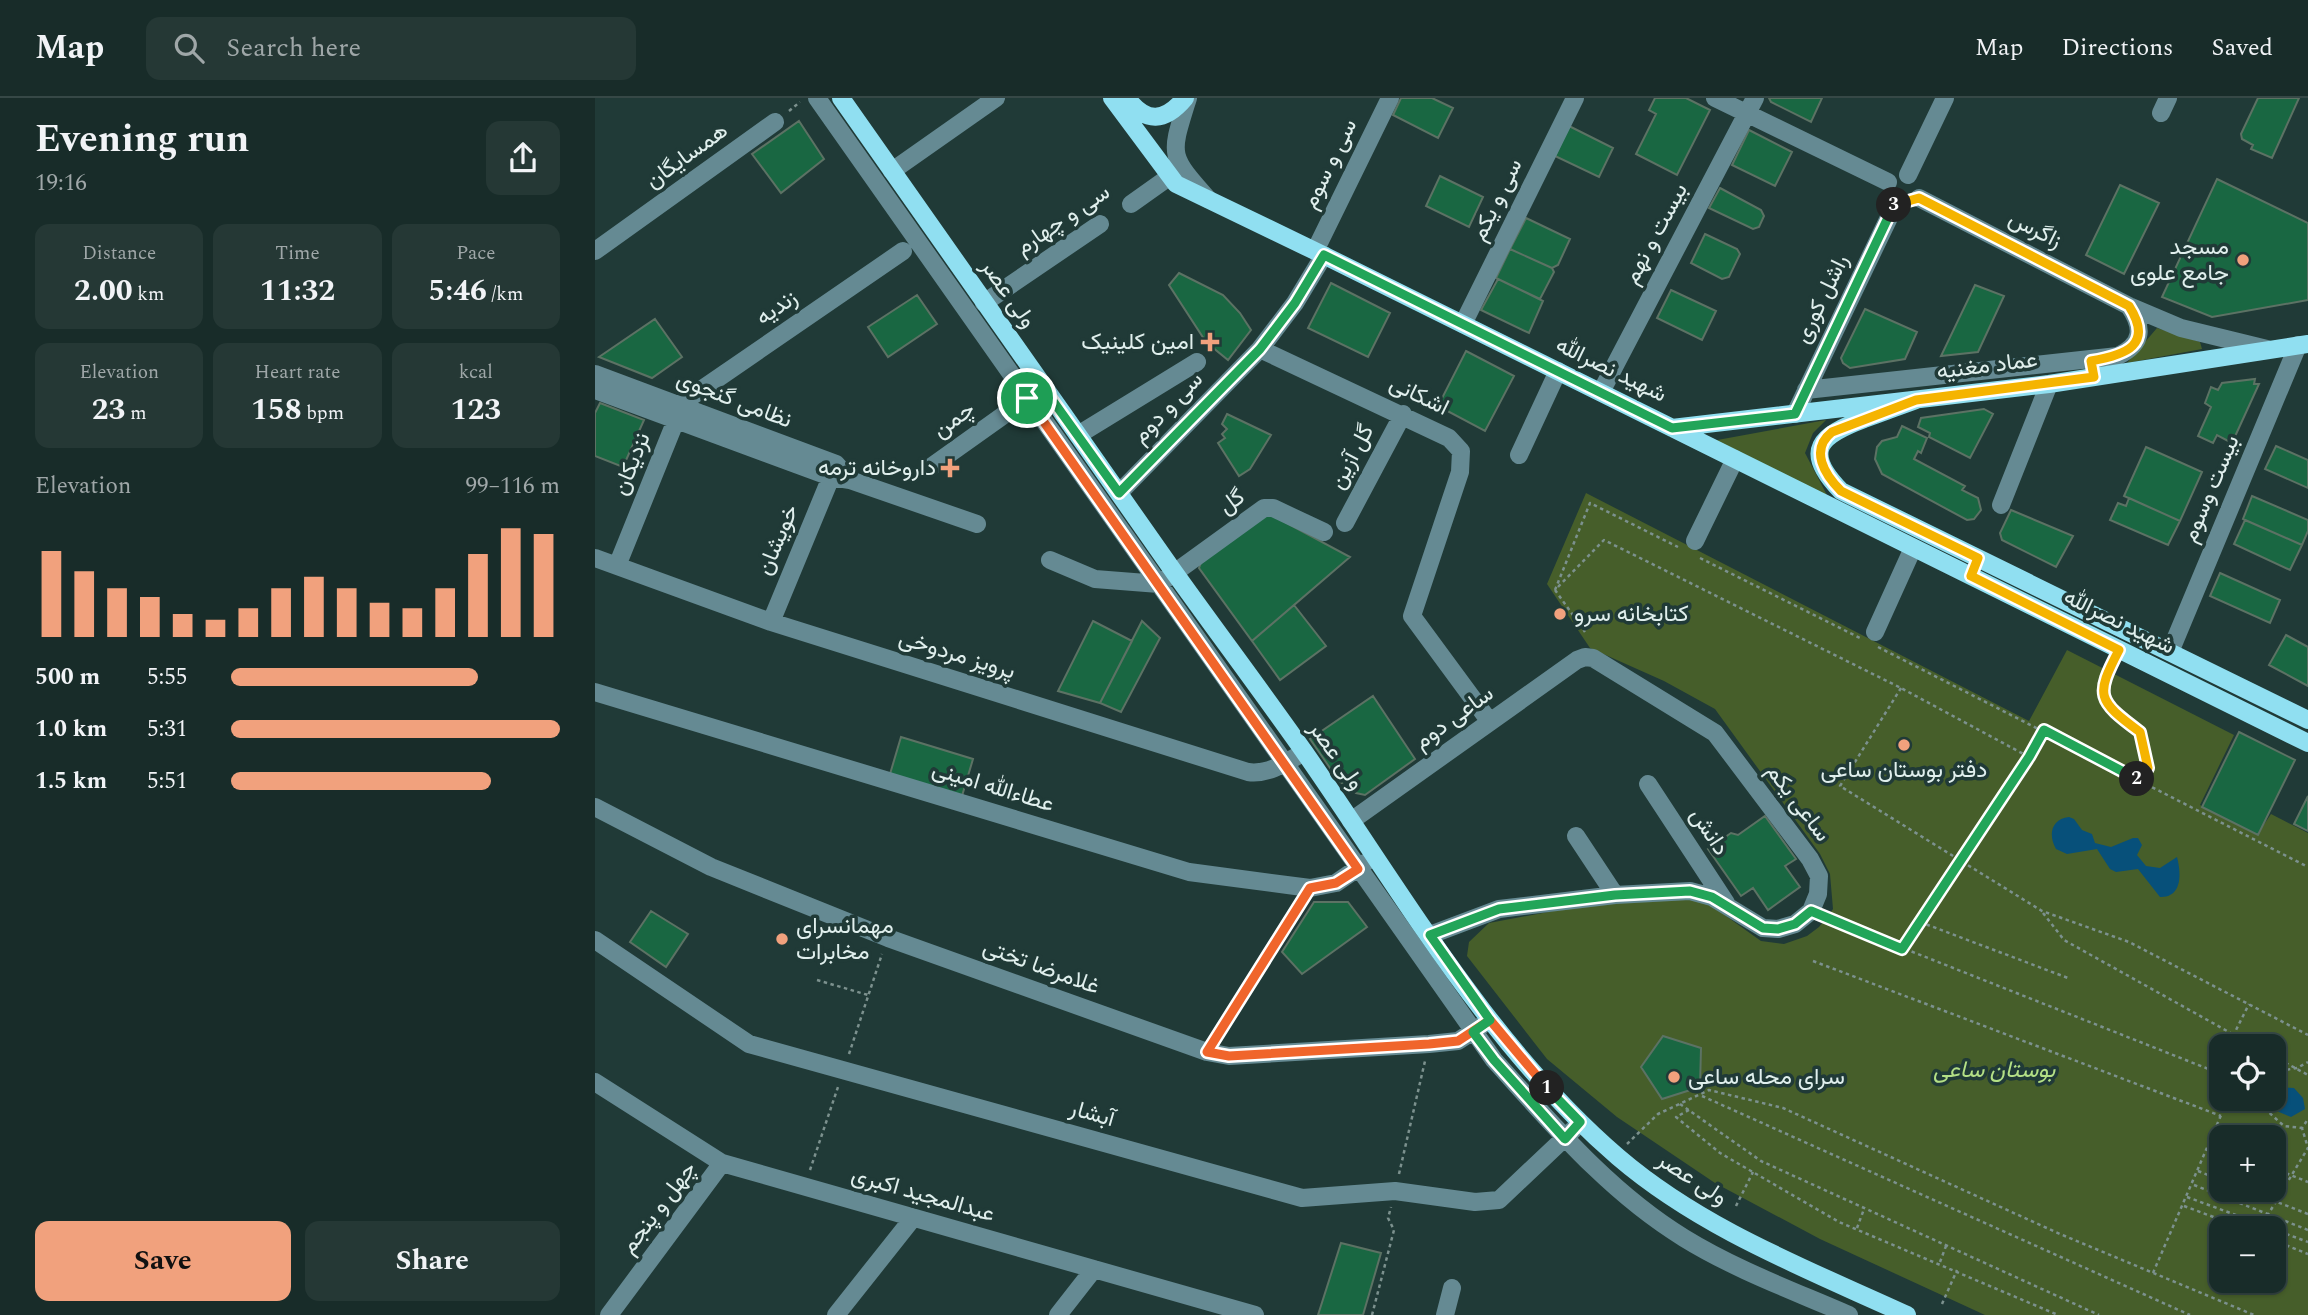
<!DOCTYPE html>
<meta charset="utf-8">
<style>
:root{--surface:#182c29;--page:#253835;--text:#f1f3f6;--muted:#9fa7a8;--line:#364846;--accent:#f1a17d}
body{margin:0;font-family:Spectral,Vazirmatn,serif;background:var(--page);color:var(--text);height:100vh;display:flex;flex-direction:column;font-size:26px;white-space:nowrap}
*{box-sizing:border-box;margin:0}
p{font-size:23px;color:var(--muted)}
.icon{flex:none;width:38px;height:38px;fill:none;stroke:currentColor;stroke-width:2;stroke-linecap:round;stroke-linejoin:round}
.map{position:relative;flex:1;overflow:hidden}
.sheet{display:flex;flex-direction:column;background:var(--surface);width:595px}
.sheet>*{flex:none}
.fabs{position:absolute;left:1614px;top:936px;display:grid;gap:14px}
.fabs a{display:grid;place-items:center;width:77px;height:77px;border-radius:14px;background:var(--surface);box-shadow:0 2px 5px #0004,0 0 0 2px var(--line);font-size:35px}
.pin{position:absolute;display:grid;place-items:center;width:60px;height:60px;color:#fff;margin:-30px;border:4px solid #fff;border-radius:50%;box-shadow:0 2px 7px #0007}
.km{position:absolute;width:35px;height:35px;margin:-18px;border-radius:50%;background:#222;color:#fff;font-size:19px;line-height:35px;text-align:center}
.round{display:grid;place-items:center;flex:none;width:74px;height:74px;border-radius:14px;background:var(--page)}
.summary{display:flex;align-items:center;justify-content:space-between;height:119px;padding:0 35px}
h1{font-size:38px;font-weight:700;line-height:52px}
.stats{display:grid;grid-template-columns:repeat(3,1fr);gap:10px;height:119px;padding:7px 35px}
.stats div{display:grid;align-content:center;border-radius:14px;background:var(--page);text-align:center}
.stats b{font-size:30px;font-weight:700}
.stats small{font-size:19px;font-weight:400}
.stats p{font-size:19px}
.chart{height:196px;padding:14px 35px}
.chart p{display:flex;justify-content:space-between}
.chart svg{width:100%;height:126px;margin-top:7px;stroke:var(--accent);stroke-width:6}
.cta{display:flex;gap:14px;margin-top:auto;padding:14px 35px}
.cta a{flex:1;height:80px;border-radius:14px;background:var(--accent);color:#111;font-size:28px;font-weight:700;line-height:80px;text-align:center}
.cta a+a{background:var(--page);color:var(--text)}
ul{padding:0 35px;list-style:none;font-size:23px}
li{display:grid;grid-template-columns:112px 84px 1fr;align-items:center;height:52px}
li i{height:18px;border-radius:9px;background:var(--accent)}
header{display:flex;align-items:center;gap:42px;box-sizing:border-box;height:98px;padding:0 35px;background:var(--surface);border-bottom:2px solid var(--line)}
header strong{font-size:33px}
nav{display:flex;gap:38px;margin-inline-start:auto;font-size:24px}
.search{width:490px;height:63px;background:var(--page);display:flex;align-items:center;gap:18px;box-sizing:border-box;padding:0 24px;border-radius:14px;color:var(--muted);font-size:26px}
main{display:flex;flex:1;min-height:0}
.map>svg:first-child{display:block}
.green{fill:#465e2a;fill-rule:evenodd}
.water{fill:#07507a}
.building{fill:#196742;stroke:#5c7264;stroke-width:2}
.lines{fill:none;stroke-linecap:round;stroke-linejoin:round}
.path{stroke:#7c918e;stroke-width:2.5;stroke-dasharray:3.5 3.5;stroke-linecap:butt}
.minor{stroke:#658a93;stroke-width:18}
.major{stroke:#90dff1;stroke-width:18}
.split-1-casing{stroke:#fff;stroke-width:14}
.split-2-casing{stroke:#fff;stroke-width:14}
.split-3-casing{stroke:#fff;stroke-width:14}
.split-4-casing{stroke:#fff;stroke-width:14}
.split-1{stroke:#f0652b;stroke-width:9}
.split-2{stroke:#22a559;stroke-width:9}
.split-3{stroke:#f5b400;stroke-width:9}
.split-4{stroke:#22a559;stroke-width:9}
.poi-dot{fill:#f1a17d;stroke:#203a37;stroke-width:2.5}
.labels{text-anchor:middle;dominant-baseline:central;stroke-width:7;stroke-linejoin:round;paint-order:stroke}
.street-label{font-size:23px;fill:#e0efed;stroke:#203a37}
.poi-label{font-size:23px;fill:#e0efed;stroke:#203a37;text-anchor:end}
.park-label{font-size:23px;font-style:italic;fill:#b4e086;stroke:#203a37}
</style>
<header>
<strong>Map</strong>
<div class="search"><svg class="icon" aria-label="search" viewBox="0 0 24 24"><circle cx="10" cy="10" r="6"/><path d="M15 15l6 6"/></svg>Search here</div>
<nav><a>Map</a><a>Directions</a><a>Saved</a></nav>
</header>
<main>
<section class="sheet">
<div class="summary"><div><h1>Evening run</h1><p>19:16</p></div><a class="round"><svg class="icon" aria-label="share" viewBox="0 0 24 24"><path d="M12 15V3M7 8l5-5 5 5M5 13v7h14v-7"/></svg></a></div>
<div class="stats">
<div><p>Distance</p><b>2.00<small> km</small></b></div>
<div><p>Time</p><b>11:32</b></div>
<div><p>Pace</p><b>5:46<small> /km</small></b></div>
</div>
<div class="stats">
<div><p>Elevation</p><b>23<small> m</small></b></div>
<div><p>Heart rate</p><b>158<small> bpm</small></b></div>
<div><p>kcal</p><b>123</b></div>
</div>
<div class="chart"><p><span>Elevation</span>99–116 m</p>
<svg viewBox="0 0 160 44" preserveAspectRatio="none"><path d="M5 44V14M15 44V21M25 44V27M35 44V30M45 44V36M55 44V38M65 44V34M75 44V27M85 44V23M95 44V27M105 44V32M115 44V34M125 44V27M135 44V15M145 44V6M155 44V8"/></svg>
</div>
<ul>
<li><b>500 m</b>5:55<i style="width:75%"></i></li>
<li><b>1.0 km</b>5:31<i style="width:100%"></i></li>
<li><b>1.5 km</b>5:51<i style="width:79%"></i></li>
</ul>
<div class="cta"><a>Save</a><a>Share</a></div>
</section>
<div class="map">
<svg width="1713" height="1217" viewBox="0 0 1713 1217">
<rect width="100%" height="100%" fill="#203a37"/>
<path class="green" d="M 1562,230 L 1605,244 L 1607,251 L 1532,265 Z
M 1231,322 L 1218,335 L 1210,355 L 1233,399 L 1117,343 Z
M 991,395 L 1434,623 L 1472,552 L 1639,637 L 1605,707 L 1662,737 L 1676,716 L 1713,735 L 1713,1217 L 1390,1217 L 1225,1141 L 1120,1085 L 1022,1019 L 952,961 L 872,858 L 874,844 L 894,825 L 1023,801 L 1103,798 L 1166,843 L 1189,846 L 1212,838 L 1224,829 L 1238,811 L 1235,776 L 1225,756 L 1120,611 L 1069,583 L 995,550 L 952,486 ZM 1626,948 L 1678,948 L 1678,1001 L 1626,1001 ZM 1626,1040 L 1678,1040 L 1678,1092 L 1626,1092 ZM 1626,1130 L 1678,1130 L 1678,1183 L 1626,1183 Z"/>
<path class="water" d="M 1474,719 L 1479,721 L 1487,732 L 1497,736 L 1500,745 L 1516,749 L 1538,740 L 1543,740 L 1547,747 L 1542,757 L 1551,768 L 1565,770 L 1582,759 C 1586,774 1588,800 1565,799 L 1543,771 L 1521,774 L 1515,771 L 1502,751 L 1472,756 L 1461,751 C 1453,737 1456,721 1474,719 Z
M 1678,989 L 1699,990 L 1708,1000 L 1710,1011 L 1696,1019 L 1684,1014 L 1669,1001 L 1678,1001 Z"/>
<path class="building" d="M 806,0 L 837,0 L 858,10 L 843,40 L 798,17 Z
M 1060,0 L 1091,0 L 1115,12 L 1082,77 L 1041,56 L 1061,16 L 1054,12 Z
M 1174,0 L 1227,0 L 1216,24 L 1176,4 Z
M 1663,0 L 1704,0 L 1677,60 L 1656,51 L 1658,47 L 1647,41 L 1646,36 Z
M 204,23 L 229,61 L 186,95 L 157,56 Z
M 974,28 L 1018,50 L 1004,79 L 960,58 Z
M 1154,32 L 1197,54 L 1180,88 L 1137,67 Z
M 845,78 L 888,99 L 874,129 L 831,108 Z
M 1622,81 L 1713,125 L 1713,202 L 1617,219 L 1567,199 Z
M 1525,87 L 1564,105 L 1529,176 L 1491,157 Z
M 1125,90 L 1166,112 L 1169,118 L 1164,129 L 1158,131 L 1114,110 Z
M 931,120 L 975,141 L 963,167 L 957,170 L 915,151 Z
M 1110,136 L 1142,151 L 1145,156 L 1134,179 L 1127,181 L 1096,165 Z
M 915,151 L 957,170 L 959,174 L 945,201 L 901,180 Z
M 584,175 L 628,197 L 645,215 L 656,232 L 633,262 L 611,244 L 574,187 Z
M 903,181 L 948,203 L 934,235 L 886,212 Z
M 736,185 L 795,215 L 773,259 L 713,230 Z
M 1380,187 L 1409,198 L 1383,254 L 1346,258 Z
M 1076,192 L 1121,213 L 1107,242 L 1062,220 Z
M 322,197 L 342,226 L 293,259 L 273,229 Z
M 1270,211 L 1322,234 L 1310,261 L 1255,270 L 1248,265 L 1246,260 Z
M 60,221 L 87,259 L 57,280 L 4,259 Z
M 871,253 L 919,278 L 890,333 L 843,308 Z
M 1660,281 L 1659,286 L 1664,286 L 1637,345 L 1622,337 L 1618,345 L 1603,338 L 1616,309 L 1610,305 L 1616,289 L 1623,292 L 1627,285 Z
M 5,305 L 49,322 L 28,369 L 0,358 L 0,315 Z
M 1389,311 L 1398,316 L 1375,360 L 1334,339 L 1335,335 L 1323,329 L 1326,320 Z
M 632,316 L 676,337 L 655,371 L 644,378 L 623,345 L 630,340 L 627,336 L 632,331 L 627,326 Z
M 1307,328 L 1332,340 L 1326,355 L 1323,353 L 1319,361 L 1370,388 L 1367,392 L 1383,400 L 1386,412 L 1379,421 L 1372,422 L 1287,376 L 1280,361 L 1282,349 L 1287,343 L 1302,339 Z
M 1681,348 L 1713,362 L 1713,390 L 1670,371 Z
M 1551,349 L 1607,374 L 1585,423 L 1529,398 Z
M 1657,398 L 1713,422 L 1713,433 L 1707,447 L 1648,421 Z
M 1534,400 L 1585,423 L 1573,447 L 1515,422 L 1523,405 L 1531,408 Z
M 1416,412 L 1478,438 L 1461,469 L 1407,442 L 1405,435 Z
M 673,415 L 755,459 L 657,543 L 604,470 L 607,462 Z
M 1650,422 L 1707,447 L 1695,472 L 1639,446 Z
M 1625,475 L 1685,502 L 1675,525 L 1615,498 Z
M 699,507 L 731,548 L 685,582 L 657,543 Z
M 498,523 L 537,543 L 505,605 L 463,593 Z
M 547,523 L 565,540 L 526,614 L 505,605 Z
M 1691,537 L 1713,549 L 1713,588 L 1674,567 Z
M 778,598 L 820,661 L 770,697 L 761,695 L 744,683 L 715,641 Z
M 1644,634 L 1700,662 L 1663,737 L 1607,709 Z
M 306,639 L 378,661 L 367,698 L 295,676 Z
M 1713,698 L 1713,733 L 1699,726 Z
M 1170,718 L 1201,761 L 1190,768 L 1205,789 L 1173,812 L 1158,790 L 1146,798 L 1113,751 L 1136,735 L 1143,737 Z
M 719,804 L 753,804 L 772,829 L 707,876 L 687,854 Z
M 56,813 L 93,836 L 71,869 L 35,844 Z
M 1068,938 L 1106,950 L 1105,989 L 1067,1001 L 1046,969 Z
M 746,1145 L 786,1155 L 768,1217 L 723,1217 Z"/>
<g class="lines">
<path class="path" d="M 194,13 L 205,4
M 1105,460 L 1265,540
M 963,489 L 1009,442 L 1306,590 L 1434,659 L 1307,851
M 960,492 L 995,405 L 1083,449
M 960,492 L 990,534
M 1283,549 L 1713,769
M 1516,567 C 1498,602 1517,614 1545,634 L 1553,670 L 1545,682
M 1306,590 L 1245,688 L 1447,813 L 1534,844 L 1713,937
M 1434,659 L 1449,632
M 1448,815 L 1469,842 L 1659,948
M 1232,820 L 1626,976
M 1325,824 L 1473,880
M 1218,863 L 1626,1018
M 222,882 L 273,897
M 622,938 L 706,805
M 1638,938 L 1654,906
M 254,956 L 287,856
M 1678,958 L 1713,977
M 1678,974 L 1702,970 L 1713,964
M 1107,998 L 1595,1217
M 1659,1001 L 1689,1028 L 1707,1030
M 1085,1006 L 1166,1063 L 1504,1217
M 1094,1012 L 1081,1019 L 1125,1055 L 1244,1124 L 1463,1217
M 1616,1045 L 1626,1049
M 1032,1046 L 1063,1016 L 1114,992 L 1188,1010 L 1465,1136 L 1659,1217
M 1678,1070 L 1713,1084
M 215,1072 L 243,989
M 1603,1073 L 1626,1082
M 804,1076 L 830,963
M 1599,1087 L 1713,1132
M 1651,1092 L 1713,1116
M 1592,1099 L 1676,1130
M 1141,1108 L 1158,1074
M 1589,1108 L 1648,1130
M 1262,1130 L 1269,1111
M 1665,1130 L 1713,1050 L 1707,1030 L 1713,1021
M 1678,1131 L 1713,1144
M 1678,1142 L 1713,1156
M 1345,1164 L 1351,1148
M 1558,1175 L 1633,1001
M 1347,1206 L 1362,1172
M 777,1217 L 799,1132 L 793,1120 L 796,1109"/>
<path class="minor" d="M 222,0 L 899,962 C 958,1027 1014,1094 1089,1140 C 1141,1172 1199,1193 1254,1217
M 593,0 C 575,58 573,56 613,101
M 1120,0 L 1293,84
M 1566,15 L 1573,0
M 297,73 L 401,0
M 1313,77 L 1350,0
M 1324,100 L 1534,208 L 1586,230 L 1672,251
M 536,106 L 574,79
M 0,153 L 180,24
M 720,153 L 795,0
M 389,205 L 505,126
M 868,226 L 980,0
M 665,251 L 854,340 L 866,353 L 865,374 L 817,518 L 895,624
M 0,276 L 241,366 L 255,382
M 0,292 L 236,379 L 255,382 L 382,426
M 1211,292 L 1523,258 C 1549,245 1548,229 1534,208
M 1006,294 L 1160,0
M 1200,316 L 1300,107
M 483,337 L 602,264
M 924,357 L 963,273
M 333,371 L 441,294
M 524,395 L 665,251 L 700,205 L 729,157
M 1406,407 L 1454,286
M 750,425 L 808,316
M 1100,443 L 1140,361
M 0,460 L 176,524 L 653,674 C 673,677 692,664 709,654
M 455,462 L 500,481 L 564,486 L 669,410 L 678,410 L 729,434
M 22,468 L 81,322 L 84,307 L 308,153
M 176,524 L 236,379
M 1280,534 L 1318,450
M 1575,554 L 1703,247
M 0,594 L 594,774 L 715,790 L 741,785 L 770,765
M 1053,686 L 1131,805
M 0,709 L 116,769 L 293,840 L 612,954 L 634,958 L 834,946 L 863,943 L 886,928
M 756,723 L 982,562 L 990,559 L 998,560 L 1120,635 L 1215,761 L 1224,778 L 1223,796 L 1216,813 L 1200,826 L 1183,831 L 1168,830 L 1117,799 L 1095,793 L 1020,797 L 904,811 L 835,837
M 981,738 L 1020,797
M 0,842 L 154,946 L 707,1100 L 800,1093 L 880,1104 L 904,1102 L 978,1032
M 0,984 L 127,1065 L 660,1217
M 14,1217 L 127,1065
M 241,1217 L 318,1120
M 463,1217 L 499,1171
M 850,1217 L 857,1190"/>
<path class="major" d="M 246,0 C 357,157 468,316 579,474 C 622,534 667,594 710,655 C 807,794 893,947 1023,1059 C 1107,1131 1212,1171 1312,1217
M 517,0 L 581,86 L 720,153 L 1713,645
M 532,0 C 551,26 570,24 590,0
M 1321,302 C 1304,308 1287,315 1269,321 C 1226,337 1206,352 1246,393 L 1713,622
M 1077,330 L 1454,286 L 1713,246"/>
</g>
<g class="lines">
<defs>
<path id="split-1" d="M 432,300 L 763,771 L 741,785 L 715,790 L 612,954 L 634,958 L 834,946 L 863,943 L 895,922 L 952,990"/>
<path id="split-2" d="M 952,990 L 985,1024 L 970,1041 L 899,962 L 878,934 L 895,922 L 835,837 L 904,811 L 1020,797 L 1095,793 L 1117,799 L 1168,830 L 1183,831 L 1200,826 L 1216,813 L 1307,851 L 1434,659 L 1449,632 L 1542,681"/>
<path id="split-3" d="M 1299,107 L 1324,100 L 1534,208 C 1559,247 1531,257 1496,263 L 1499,279 L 1321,302 L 1237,334 C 1214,352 1230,377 1246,393 L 1383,460 L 1376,478 L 1524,552 C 1500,598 1502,602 1545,634 L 1553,670 L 1545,682 L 1542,681"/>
<path id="split-4" d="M 432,300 L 448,289 L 524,395 L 665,251 L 700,205 L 729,157 L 1077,330 L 1200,316 L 1299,107"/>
</defs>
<use href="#split-1" class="split-1-casing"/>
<use href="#split-2" class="split-2-casing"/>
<use href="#split-3" class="split-3-casing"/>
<use href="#split-4" class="split-4-casing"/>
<use href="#split-1" class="split-1"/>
<use href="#split-2" class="split-2"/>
<use href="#split-3" class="split-3"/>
<use href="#split-4" class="split-4"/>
</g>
<g class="poi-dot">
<circle cx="1648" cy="162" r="7"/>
<path d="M611.5 233.5h7v7h7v7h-7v7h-7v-7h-7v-7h7z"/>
<path d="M351.5 359.5h7v7h7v7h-7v7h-7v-7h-7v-7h7z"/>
<circle cx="965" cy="516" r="7"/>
<circle cx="1309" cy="647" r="7"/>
<circle cx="187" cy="841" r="7"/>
<circle cx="1079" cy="979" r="7"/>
</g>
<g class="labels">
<g class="street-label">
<text transform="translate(92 58) rotate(-36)">همسایگان</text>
<text transform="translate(735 66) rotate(-64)">سی و سوم</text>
<text transform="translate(902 102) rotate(-64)">سی و یکم</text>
<text transform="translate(468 122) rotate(-34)">سی و چهارم</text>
<text transform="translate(1440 132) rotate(27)">زاگرس</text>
<text transform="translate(1061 136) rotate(-62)">بیست و نهم</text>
<text transform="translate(413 196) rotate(55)">ولی عصر</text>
<text transform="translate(1227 201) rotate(-64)">راشل کوری</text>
<text transform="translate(182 210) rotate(-34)">زندیه</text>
<text transform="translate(1392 268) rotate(-7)">عماد مغنیه</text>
<text transform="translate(1016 272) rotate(26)">شهید نصرالله</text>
<text transform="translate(824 298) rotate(26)">اشکانی</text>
<text transform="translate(139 302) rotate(21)">نظامی گنجوی</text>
<text transform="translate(573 310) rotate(-46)">سی و دوم</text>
<text transform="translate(359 322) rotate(-36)">چمن</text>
<text transform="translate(757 359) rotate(-62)">گل آزین</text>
<text transform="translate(37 366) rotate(-68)">نزدیکان</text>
<text transform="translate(1616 391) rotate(-67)">بیست وسوم</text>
<text transform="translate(637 404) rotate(-36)">گل</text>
<text transform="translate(183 442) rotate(-67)">خویشان</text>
<text transform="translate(1524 524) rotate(26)">شهید نصرالله</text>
<text transform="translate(362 557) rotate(17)">پرویز مردوخی</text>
<text transform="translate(859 620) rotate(-36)">ساعی دوم</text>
<text transform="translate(741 658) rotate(55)">ولی عصر</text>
<text transform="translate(398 689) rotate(17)">عطاءالله امینی</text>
<text transform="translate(1203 705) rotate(53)">ساعی یکم</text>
<text transform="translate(1114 734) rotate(57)">دانش</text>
<text transform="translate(446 869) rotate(20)">غلامرضا تختی</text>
<text transform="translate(497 1016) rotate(16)">آبشار</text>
<text transform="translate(1097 1081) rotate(33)">ولی عصر</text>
<text transform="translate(328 1097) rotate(16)">عبدالمجید اکبری</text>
<text transform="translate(64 1110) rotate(-53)">چهل و پنجم</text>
</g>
<g class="poi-label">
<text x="1634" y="149">مسجد<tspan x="1634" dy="26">جامع علوی</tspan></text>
<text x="599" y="244">امین کلینیک</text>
<text x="341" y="370">داروخانه ترمه</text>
<text x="979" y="516" text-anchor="start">کتابخانه سرو</text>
<text x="1309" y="672" text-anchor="middle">دفتر بوستان ساعی</text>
<text x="201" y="828" text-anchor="start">مهمانسرای<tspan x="201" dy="26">مخابرات</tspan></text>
<text x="1093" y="979" text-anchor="start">سرای محله ساعی</text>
</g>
<g class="park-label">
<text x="1399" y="972">بوستان ساعی</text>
</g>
</g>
</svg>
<div class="fabs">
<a><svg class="icon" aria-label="locate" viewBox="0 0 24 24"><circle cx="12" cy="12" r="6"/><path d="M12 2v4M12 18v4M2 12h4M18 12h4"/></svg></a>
<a>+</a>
<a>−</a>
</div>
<div class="pin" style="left:432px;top:300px;background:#1e9e55"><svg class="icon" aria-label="arrive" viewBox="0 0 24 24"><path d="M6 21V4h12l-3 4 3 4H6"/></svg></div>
<b class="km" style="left:952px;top:990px">1</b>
<b class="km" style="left:1542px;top:681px">2</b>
<b class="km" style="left:1299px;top:107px">3</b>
</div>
</main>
